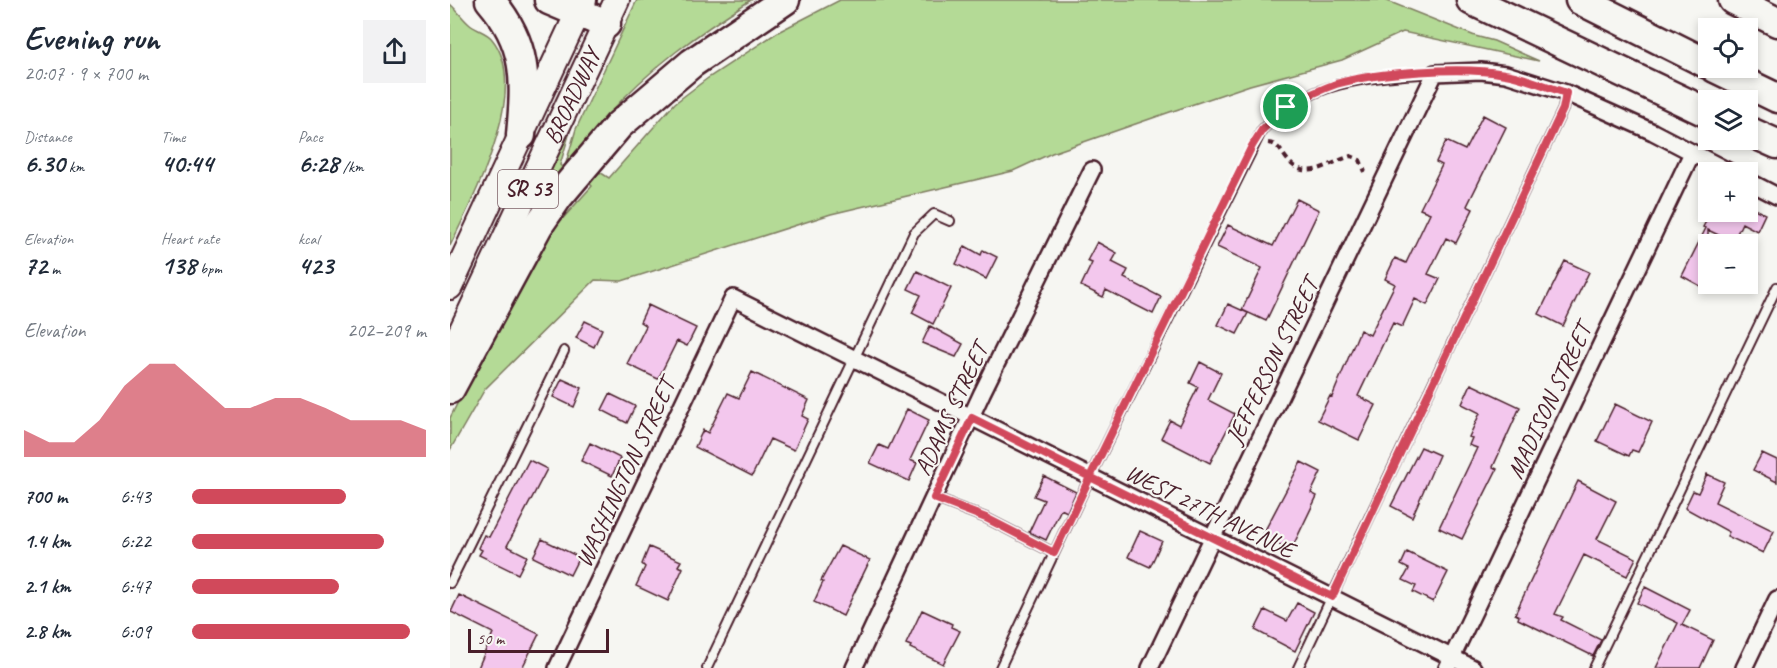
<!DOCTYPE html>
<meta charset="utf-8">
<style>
:root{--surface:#fff;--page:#f2f2f3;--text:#1f2937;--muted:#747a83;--accent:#d1495b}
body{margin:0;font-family:Caveat,sans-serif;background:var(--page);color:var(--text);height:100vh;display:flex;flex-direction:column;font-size:22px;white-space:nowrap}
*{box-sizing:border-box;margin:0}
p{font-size:20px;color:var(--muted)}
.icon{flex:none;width:33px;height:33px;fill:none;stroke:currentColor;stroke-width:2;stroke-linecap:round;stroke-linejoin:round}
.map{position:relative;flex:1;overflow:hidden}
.panel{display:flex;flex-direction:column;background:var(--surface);width:450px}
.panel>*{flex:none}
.controls{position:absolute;left:1248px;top:18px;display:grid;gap:12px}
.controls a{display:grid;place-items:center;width:60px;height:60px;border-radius:0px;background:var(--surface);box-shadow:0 3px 9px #0003;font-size:30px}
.scale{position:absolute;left:18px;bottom:15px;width:141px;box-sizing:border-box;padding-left:6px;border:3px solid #4a1f2b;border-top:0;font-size:16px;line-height:21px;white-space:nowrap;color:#4a1f2b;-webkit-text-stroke:4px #f6f6f2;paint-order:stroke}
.pin{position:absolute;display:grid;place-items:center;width:51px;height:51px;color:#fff;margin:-26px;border:3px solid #fff;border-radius:50%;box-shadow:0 2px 6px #0007}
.round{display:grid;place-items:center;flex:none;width:63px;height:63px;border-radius:0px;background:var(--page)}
.summary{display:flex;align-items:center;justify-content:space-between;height:102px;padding:0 24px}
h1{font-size:33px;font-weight:800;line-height:45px}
.figures{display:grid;grid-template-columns:repeat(3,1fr);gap:9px;height:102px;padding:6px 24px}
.figures div{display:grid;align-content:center}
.figures b{font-size:26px;font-weight:800}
.figures small{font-size:16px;font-weight:400}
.figures p{font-size:16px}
.chart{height:168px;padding:12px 24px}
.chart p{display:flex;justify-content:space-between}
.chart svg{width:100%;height:108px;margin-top:6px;fill:var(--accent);opacity:.7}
ul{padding:0 24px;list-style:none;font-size:20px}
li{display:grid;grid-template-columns:96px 72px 1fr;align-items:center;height:45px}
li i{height:15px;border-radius:8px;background:var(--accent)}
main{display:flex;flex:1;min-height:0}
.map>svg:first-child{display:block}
.green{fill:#b4da96;stroke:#7f7c60;stroke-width:1.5}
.building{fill:#f3c7ed;stroke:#4a1f2b;stroke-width:1.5}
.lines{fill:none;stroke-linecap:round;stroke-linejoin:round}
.lane-casing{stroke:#4a1f2b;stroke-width:12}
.street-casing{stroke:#4a1f2b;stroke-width:20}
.primary-casing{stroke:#4a1f2b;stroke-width:28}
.highway-casing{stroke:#4a1f2b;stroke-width:33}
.path{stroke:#4a1f2b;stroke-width:4;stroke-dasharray:6 4.5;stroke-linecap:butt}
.lane{stroke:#f6f6f2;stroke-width:8}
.street{stroke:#f6f6f2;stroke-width:15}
.primary{stroke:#f6f6f2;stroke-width:24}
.highway{stroke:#f6f6f2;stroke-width:28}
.route-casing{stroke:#fff;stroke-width:12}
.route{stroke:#d1495b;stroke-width:8}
.labels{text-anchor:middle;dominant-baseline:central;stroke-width:4.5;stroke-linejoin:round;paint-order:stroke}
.shield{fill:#f6f6f2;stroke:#7e6067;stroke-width:1.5}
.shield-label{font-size:22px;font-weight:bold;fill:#4a1f2b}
.street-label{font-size:24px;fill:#4a1f2b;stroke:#f6f6f2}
</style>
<main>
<section class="panel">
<div class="summary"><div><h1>Evening run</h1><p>20:07 · 9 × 700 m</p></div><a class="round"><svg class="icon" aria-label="share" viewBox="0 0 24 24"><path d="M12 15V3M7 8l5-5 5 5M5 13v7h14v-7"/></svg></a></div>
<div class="figures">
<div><p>Distance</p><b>6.30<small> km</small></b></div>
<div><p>Time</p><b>40:44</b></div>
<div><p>Pace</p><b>6:28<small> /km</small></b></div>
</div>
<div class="figures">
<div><p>Elevation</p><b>72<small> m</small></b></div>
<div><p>Heart rate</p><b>138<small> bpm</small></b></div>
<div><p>kcal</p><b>423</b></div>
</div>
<div class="chart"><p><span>Elevation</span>202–209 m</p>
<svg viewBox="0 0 160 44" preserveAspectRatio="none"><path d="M0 44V33L10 38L20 38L30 29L40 15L50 6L60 6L70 15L80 24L90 24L100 20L110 20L120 24L130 29L140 29L150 29L160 33V44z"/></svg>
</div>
<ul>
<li><b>700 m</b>6:43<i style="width:66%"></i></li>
<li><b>1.4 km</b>6:22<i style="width:82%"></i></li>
<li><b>2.1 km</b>6:47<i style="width:63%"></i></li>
<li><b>2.8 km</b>6:09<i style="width:93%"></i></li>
</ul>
</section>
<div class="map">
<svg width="1327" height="668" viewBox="0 0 1327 668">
<rect width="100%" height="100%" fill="#f6f6f2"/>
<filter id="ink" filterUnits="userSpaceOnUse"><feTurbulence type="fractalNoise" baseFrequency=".0167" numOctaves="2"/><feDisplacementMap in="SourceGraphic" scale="12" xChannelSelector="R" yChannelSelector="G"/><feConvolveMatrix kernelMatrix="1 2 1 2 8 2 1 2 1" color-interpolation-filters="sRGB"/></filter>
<g filter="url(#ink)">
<path class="green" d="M 187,0 L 301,0 C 250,32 198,69 158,115 C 144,131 134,151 121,168 L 116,163 L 126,129 Z
M 390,0 L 935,0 L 1025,36 L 1044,41 L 1089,61 L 953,32 L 892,60 L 800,85 L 720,112 L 602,153 L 563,171 L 381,214 L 172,281 L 145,280 L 35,389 L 0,450 L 0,418 L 18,382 L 89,252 L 107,225 L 142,186 L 135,179 L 148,171 L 159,178 L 225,103 L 258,78 L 328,32 Z
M 0,4 C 7,10 12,18 19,24 C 25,30 37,32 42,39 C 82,88 23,198 0,246 Z
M 121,128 L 110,165 L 117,172 L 68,237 Z"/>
<path class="building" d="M 1033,115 L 1056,127 L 1017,206 L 1023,209 L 1006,243 L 996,238 L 978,274 L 990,279 L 977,305 L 965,299 L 952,327 L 943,323 L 908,396 L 926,405 L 909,440 L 868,420 L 880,396 L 882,397 L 910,330 L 920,335 L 945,284 L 935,279 L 945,258 L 956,263 L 980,213 L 970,209 L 992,165 L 986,162 L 996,141 L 1015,150 Z
M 847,199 L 869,210 L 816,321 L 792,310 L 812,268 L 767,247 L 778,225 L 823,246 Z
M 1298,206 L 1315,214 L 1307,231 L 1292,223 L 1283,242 L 1258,230 L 1258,280 L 1254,288 L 1232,276 L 1256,228 L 1253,227 L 1261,212 L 1298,212 Z
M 647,242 L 667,253 L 662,262 L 678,270 L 674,278 L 711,297 L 703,314 L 656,290 L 653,297 L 631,286 L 642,263 L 637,261 Z
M 515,246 L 531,255 L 533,250 L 547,257 L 536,279 L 506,264 Z
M 1115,261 L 1139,272 L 1113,326 L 1089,314 Z
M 467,271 L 501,288 L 483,324 L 462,313 L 471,295 L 458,289 Z
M 778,304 L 798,313 L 787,334 L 768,325 Z
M 198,305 L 246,328 L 237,346 L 227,341 L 208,379 L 177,364 L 196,326 L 190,322 Z
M 135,321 L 152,329 L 144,347 L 126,338 Z
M 480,326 L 513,344 L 506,357 L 472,343 Z
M 750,362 L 771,373 L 758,400 L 785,414 L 760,463 L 711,438 L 720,420 L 729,425 L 748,387 L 740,383 Z
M 302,372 L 359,400 L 352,416 L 358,419 L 344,450 L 320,439 L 302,476 L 245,447 L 253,430 L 258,433 L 278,393 L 289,398 Z
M 112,379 L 132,388 L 124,407 L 103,397 Z
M 1021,384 L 1070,407 L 1043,467 L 1047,469 L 1012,539 L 989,528 L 1027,448 L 1019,445 L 1022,438 L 1019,437 L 1030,413 L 1012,404 Z
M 160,394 L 185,406 L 177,423 L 152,410 Z
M 1165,404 L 1202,422 L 1188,452 L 1182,450 L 1179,456 L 1147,441 Z
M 457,409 L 479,420 L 460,460 L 467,463 L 459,481 L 420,463 L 429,445 L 438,449 Z
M 140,443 L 170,458 L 162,476 L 131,461 Z
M 971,447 L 989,455 L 962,517 L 941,506 Z
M 1312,453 L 1327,460 L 1327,482 L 1303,470 Z
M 79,460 L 97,469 L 57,546 L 77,556 L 68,574 L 29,555 L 32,550 L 28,548 L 34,535 L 39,537 Z
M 851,462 L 871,472 L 861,493 L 867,496 L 841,550 L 812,536 Z
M 1257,474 L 1274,482 L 1265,502 L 1324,531 L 1313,553 L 1277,536 L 1279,532 L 1235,508 L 1243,491 L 1248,493 Z
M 594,476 L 626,492 L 617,512 L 611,509 L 596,540 L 579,532 L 594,500 L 584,496 Z
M 1128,481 L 1166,501 L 1147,539 L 1186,558 L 1177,576 L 1134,555 L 1105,614 L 1113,617 L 1111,620 L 1151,640 L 1143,656 L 1068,619 L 1069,616 L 1065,614 Z
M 690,531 L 712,541 L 700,567 L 678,557 Z
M 92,539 L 129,557 L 120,575 L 83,557 Z
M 390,546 L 420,560 L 393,616 L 364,602 L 373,582 L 371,581 Z
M 199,547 L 231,561 L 228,566 L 233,568 L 218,601 L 186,586 L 195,567 L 192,564 Z
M 957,552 L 998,572 L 983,602 L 963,592 L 966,586 L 953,580 L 959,569 L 951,565 Z
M 1195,587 L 1240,610 L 1232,625 L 1263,640 L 1250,668 L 1206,668 L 1228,623 L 1187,603 Z
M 9,595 L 89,634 L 72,668 L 28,668 L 43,633 L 1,612 Z
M 847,603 L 864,612 L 845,651 L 805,630 L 815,610 L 837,621 Z
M 472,610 L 502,624 L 501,627 L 510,631 L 493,664 L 460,648 L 461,646 L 456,644 Z"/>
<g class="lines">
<defs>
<path id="lane" d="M 484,498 L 536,518 L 604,553
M 0,583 L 114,351
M 257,668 L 464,233 L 484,214 L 500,221
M 550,668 L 640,477 L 812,130 C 859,79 920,77 985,73
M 848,668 L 1113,109 L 1116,94
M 1144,668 L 1327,287"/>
<path id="street" d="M 1298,181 L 1327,196
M 107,668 L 283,298 L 1023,668
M 404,668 L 532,393 L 642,170
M 700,668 L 985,73 L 1031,71 L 1056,74 L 1116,93 L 1203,132 L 1280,172
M 997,668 L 1242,153
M 1294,668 L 1327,599"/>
<g id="primary">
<path d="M 0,287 L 134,0"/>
<path id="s1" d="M 0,355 L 167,0"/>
</g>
<path id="highway" d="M 40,0 C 78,44 76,80 71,135
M 99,0 L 156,24
M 1021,0 L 1258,113
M 1130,0 L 1258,64
M 1283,0 L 1327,22
M 1265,68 L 1327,98
M 1298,131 L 1327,144
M 0,389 L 88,226 L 108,197 L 169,125 L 242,63 L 335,0"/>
</defs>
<use href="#lane" class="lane-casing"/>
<use href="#street" class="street-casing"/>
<use href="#primary" class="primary-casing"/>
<use href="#highway" class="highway-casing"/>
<path class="path" d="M 818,143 C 828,144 830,150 836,158 C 855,184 878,163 901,156 L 910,160 L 915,172"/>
<use href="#lane" class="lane"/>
<use href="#street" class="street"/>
<use href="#primary" class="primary"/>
<use href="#highway" class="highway"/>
</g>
</g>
<g class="lines" filter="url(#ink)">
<defs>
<path id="route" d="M 836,107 L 812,130 L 802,146 L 640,477 L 522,418 L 484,498 L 536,518 L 604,553 L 640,477 L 882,597 L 1113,109 L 1116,93 C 1096,87 1075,77 1055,74 C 1013,66 927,72 886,84 C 869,90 853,98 836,107"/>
</defs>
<use href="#route" class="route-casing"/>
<use href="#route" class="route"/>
</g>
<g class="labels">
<rect class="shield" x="48" y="170" width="60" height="38" rx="4.5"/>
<g class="shield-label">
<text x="78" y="189">SR 53</text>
</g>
<g class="street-label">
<text stroke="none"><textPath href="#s1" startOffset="286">BROADWAY</textPath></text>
<text transform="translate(822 361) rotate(-64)">JEFFERSON STREET</text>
<text transform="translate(1099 401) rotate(-65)">MADISON STREET</text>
<text transform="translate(501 409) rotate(-65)">ADAMS STREET</text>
<text transform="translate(175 473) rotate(-65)">WASHINGTON STREET</text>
<text transform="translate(760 511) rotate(26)">WEST 27TH AVENUE</text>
</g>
</g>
</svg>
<div class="controls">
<a><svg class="icon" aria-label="locate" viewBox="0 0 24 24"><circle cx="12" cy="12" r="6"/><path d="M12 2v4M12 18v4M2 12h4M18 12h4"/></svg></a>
<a><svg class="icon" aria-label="layers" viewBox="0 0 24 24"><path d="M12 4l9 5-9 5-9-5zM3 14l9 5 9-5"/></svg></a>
<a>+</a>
<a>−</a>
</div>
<div class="scale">50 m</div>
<div class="pin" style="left:836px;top:107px;background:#1e9e55"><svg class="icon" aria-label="arrive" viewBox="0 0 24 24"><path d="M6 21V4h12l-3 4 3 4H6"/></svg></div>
</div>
</main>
